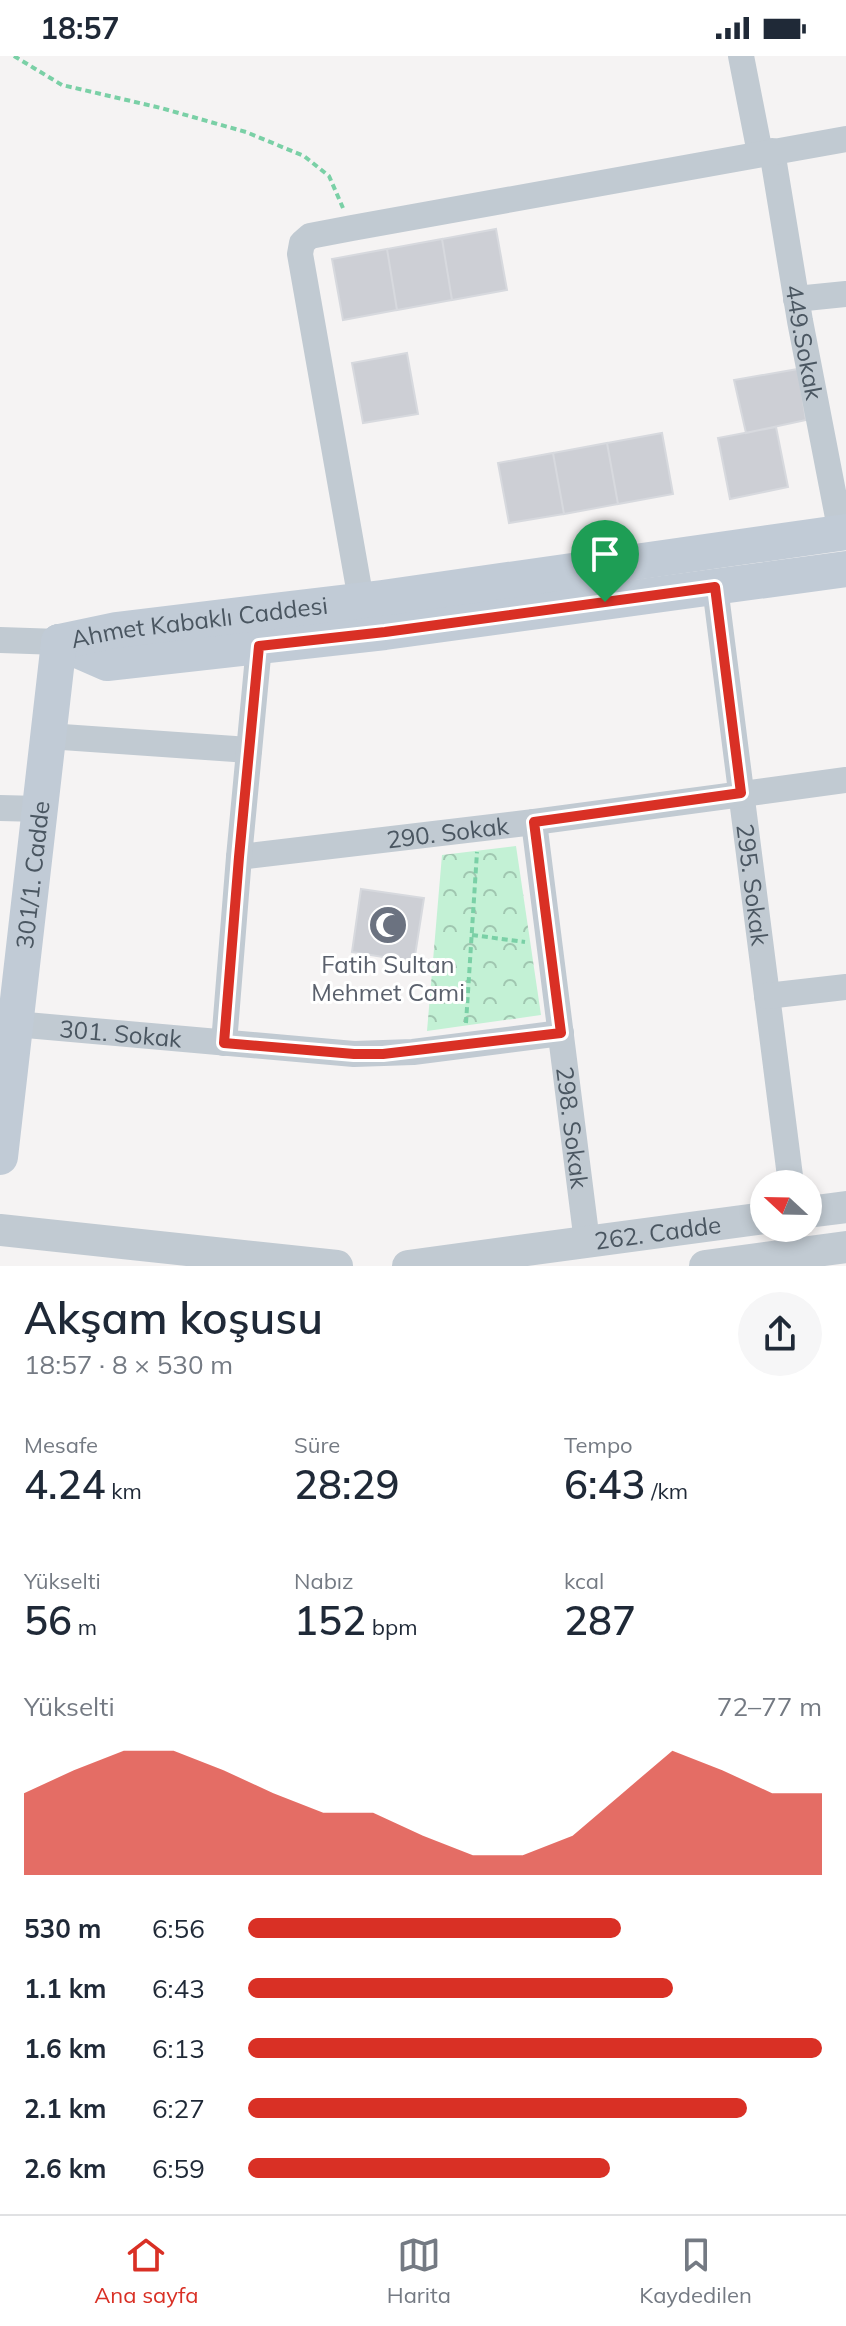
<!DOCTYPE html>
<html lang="tr">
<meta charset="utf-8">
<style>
:root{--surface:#fff;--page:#f6f6f7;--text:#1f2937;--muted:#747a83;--line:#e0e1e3;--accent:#d93025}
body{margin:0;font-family:Mulish,sans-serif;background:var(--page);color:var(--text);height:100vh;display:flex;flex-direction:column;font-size:30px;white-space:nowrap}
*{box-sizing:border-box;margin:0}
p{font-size:26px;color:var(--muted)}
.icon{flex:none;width:44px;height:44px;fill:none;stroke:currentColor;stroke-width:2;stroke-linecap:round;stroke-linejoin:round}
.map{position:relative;height:1210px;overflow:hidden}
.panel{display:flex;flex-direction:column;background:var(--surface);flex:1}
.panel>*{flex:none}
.needle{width:52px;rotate:292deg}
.fabs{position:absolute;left:750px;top:1114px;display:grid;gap:16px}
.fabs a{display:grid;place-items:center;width:72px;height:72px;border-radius:50%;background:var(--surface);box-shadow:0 4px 12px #0003;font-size:40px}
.pin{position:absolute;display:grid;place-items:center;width:68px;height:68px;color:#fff;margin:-82px -34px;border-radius:50% 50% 50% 0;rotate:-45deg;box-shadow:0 0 8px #0007}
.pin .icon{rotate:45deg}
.round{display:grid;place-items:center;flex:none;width:84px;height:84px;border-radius:42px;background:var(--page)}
.overview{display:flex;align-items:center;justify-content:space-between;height:136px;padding:0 24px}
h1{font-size:44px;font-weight:600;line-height:60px}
.figures{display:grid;grid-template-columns:repeat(3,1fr);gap:12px;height:136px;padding:8px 24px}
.figures div{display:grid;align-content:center}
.figures b{font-size:40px;font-weight:600}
.figures small{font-size:22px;font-weight:400}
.figures p{font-size:22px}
.chart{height:224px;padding:16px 24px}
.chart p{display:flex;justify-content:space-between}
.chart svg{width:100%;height:144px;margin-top:8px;fill:var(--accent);opacity:.7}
ul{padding:0 24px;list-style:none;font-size:26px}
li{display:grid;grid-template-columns:128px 96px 1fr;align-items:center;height:60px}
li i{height:20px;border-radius:10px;background:var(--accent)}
.status{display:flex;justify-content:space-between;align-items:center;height:56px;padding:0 40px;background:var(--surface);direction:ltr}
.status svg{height:22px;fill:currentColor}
.tab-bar{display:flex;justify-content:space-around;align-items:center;height:112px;border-top:2px solid var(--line);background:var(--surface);font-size:22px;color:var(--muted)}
.tab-bar a{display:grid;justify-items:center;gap:4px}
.tab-bar .active{color:var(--accent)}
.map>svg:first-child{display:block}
.forest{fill:url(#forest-crowns)}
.building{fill:#cdcfd5;stroke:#d7d9de;stroke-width:2}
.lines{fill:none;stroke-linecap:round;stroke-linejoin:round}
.path{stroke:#7ad0a6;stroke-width:4;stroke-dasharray:6 4;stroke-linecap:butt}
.minor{stroke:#c1cad2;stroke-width:26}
.tertiary{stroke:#c1cad2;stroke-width:32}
.secondary{stroke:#c1cbd6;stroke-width:36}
.route-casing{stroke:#fff;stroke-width:16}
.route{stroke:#d93025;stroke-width:10}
.labels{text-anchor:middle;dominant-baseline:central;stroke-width:6;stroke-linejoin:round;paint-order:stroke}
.street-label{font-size:24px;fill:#4a5661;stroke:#fff}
.worship-label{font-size:24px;fill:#5b616d;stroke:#fff}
</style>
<div class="status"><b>18:57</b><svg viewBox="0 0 49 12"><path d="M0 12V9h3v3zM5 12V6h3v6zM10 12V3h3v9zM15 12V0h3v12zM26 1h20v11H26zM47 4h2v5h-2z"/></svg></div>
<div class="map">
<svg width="846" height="1210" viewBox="0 0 846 1210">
<defs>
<pattern id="forest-crowns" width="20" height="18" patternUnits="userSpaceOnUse" patternTransform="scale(2)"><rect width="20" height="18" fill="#c3f1d5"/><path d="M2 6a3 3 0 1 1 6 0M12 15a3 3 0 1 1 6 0" fill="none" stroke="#a0c6b0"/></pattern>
</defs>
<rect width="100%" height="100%" fill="#f5f3f3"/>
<path class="forest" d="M 516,790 L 541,959 L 427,975 L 442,799 Z"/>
<path class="building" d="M 496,173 L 507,234 L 452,244 L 442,183 Z
M 442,183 L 452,244 L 397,254 L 387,193 Z
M 387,193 L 397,254 L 343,264 L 332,203 Z
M 407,297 L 418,358 L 363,367 L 352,307 Z
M 798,313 L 806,364 L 746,377 L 734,324 Z
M 776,371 L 788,431 L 730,443 L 718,382 Z
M 662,377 L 673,438 L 618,448 L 607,387 Z
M 607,387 L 618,448 L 564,458 L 553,397 Z
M 553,397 L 564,458 L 509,467 L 498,407 Z
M 361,833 L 424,842 L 414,906 L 352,896 Z"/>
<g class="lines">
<path class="path" d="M 14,0 L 62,29 L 161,52 L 246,76 L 304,100 L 329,120 L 343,152
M 472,879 L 525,886
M 466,967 L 477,796"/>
<g class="minor">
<path d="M 741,0 L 760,97"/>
<path id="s1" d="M 772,95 L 800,265 L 841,477"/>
<path d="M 796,243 L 846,238"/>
<path id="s2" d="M 715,531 L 791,1128"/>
<path d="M 361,544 L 300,198 L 302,187 L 310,180 L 352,172 L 846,83"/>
<path d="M 0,584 L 59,586"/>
<path d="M 48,680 L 249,694"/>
<path d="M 0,752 L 40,753"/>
<path id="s3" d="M 534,766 L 587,1186"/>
<path id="s4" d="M 239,801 L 534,766 L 846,724"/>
<path d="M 767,940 L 846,931"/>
<path id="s5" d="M 15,968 L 354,998 L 413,996 L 561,977"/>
<path d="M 224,987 L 239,801 L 259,590"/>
</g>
<g class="tertiary">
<path d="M 808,1156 L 846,1151"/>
<path d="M 0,1174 L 337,1210"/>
<path id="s6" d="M 408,1210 L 764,1162"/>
<path d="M 705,1210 L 846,1191"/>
</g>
<g class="secondary">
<path d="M 59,586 L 107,607 L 385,576 L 846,513"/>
<path id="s7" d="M 59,586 L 116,574 L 382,542 L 846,476"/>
<path id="s8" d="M 0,1101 L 59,586"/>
</g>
</g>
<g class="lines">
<defs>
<path id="route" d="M 715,531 L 741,737 L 534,766 L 561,977 L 383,998 L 354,998 L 224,987 L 239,801 L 259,590 L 385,576 Z"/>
</defs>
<use href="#route" class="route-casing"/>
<use href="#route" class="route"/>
</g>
<defs>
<symbol id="mosque-disc" viewBox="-11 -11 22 22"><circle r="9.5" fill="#6b7280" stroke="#fff"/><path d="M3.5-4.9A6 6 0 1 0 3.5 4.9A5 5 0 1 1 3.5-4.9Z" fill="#fff"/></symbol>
</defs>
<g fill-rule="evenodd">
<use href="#mosque-disc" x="366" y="847" width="44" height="44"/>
</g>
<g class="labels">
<g class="street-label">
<text stroke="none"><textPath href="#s1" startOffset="194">449.Sokak</textPath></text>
<text stroke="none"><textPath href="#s7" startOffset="142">Ahmet Kabaklı Caddesi</textPath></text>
<text stroke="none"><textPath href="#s4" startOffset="210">290. Sokak</textPath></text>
<text stroke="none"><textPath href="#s8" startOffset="284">301/1. Cadde</textPath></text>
<text stroke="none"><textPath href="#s2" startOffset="300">295. Sokak</textPath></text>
<text stroke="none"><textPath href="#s5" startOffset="106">301. Sokak</textPath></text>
<text stroke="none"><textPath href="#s3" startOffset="308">298. Sokak</textPath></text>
<text stroke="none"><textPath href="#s6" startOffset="252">262. Cadde</textPath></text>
</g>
<g class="worship-label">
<text x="388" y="908">Fatih Sultan<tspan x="388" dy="28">Mehmet Cami</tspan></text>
</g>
</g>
</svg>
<div class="fabs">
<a><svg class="needle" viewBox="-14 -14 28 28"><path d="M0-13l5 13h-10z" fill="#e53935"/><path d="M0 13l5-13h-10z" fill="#747a83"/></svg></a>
</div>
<div class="pin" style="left:605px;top:546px;background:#1e9e55"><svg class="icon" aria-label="arrive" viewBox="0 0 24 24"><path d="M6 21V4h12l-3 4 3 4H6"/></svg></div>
</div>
<section class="panel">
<div class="overview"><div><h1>Akşam koşusu</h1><p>18:57 · 8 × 530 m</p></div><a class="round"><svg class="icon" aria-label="share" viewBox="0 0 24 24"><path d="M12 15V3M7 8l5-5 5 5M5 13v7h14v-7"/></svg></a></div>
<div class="figures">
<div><p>Mesafe</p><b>4.24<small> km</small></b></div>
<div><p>Süre</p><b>28:29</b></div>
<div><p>Tempo</p><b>6:43<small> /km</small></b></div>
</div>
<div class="figures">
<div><p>Yükselti</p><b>56<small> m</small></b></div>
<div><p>Nabız</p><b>152<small> bpm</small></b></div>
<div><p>kcal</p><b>287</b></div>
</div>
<div class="chart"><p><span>Yükselti</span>72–77 m</p>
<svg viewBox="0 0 160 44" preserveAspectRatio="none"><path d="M0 44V19L10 12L20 6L30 6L40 12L50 19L60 25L70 25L80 32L90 38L100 38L110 32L120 19L130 6L140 12L150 19L160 19V44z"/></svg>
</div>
<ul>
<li><b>530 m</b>6:56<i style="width:65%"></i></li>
<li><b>1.1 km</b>6:43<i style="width:74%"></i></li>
<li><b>1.6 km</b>6:13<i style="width:100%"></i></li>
<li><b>2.1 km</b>6:27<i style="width:87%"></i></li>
<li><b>2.6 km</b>6:59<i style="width:63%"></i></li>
</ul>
</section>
<nav class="tab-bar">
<a class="active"><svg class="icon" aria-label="home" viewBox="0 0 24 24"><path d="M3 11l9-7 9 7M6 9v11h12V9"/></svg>Ana sayfa</a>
<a><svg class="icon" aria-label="map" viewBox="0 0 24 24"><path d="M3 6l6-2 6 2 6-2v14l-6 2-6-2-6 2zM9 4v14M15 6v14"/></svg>Harita</a>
<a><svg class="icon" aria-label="saved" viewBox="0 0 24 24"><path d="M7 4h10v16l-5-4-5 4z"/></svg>Kaydedilen</a>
</nav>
